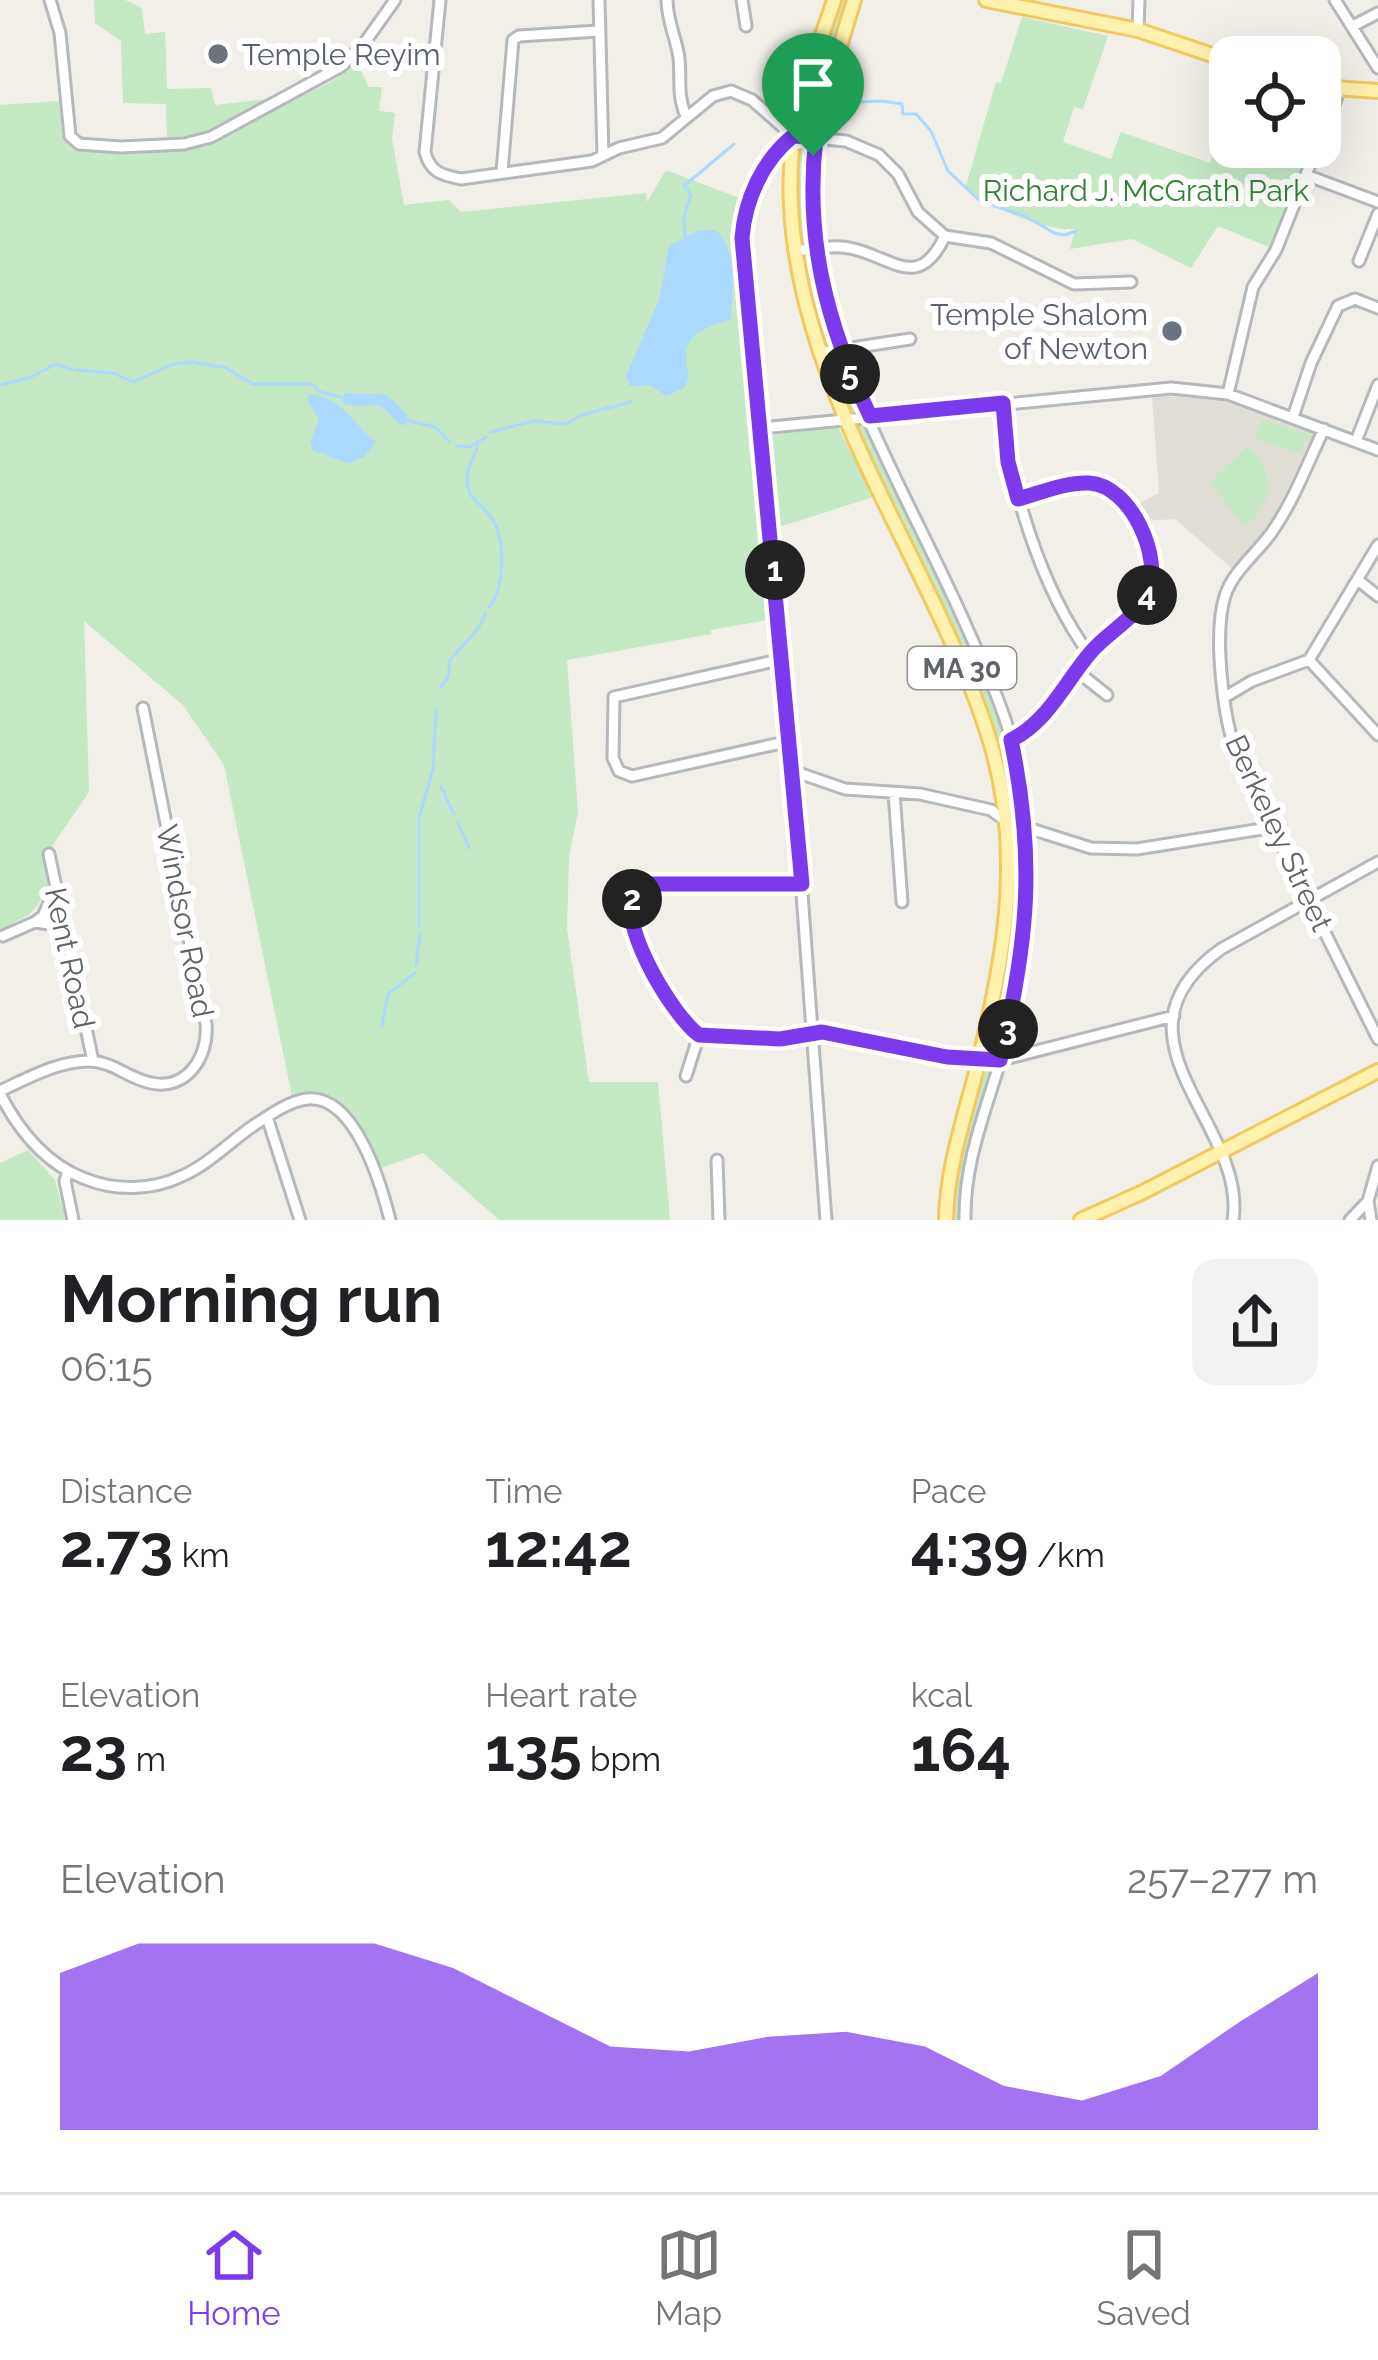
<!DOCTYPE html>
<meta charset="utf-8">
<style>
:root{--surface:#fff;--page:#f2f2f2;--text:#202124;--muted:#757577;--line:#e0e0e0;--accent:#7c3aed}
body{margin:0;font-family:Raleway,sans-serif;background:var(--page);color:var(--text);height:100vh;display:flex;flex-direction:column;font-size:45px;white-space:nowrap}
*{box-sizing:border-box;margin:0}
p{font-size:39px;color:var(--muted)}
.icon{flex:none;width:66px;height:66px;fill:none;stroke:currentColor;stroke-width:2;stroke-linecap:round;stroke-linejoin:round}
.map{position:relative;height:1220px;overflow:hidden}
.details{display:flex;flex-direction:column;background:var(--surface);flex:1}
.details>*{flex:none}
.controls{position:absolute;left:1209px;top:36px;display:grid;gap:24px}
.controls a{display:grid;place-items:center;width:132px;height:132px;border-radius:24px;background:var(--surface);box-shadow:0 12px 48px #0002;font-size:60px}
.pin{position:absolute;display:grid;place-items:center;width:102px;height:102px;color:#fff;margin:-123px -51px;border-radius:50% 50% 50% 0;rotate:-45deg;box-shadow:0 0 12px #0007}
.pin .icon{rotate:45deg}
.km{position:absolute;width:60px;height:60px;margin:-30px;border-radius:50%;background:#222;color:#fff;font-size:33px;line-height:60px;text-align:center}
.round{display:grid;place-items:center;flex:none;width:126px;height:126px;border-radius:24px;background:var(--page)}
.head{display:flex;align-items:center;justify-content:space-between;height:204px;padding:0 60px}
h1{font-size:66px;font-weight:700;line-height:90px}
.metrics{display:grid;grid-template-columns:repeat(3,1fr);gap:18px;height:204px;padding:12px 60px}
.metrics div{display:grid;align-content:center}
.metrics b{font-size:60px;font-weight:700}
.metrics small{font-size:33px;font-weight:400}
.metrics p{font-size:33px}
.chart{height:336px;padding:24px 60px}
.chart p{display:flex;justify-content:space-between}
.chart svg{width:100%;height:216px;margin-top:12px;fill:var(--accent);opacity:.7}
.tab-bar{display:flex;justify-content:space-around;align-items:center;height:168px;border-top:3px solid var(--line);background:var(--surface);font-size:33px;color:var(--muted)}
.tab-bar a{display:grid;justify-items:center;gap:6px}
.tab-bar .current{color:var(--accent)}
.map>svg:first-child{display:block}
.education{fill:#e1ded6}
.green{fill:#c5e8c5}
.water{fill:#aadaff}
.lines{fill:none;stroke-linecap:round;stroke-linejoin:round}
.stream{stroke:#aadaff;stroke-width:3}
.river{stroke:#aadaff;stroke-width:12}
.minor-casing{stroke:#b5b8bc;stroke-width:15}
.major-casing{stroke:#f2c960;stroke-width:18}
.minor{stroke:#fff;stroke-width:9}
.major{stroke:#fff2af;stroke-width:12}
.route-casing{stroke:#fff;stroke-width:24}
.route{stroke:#7c3aed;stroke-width:15}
.worship-dot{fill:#6b7280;stroke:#fff;stroke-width:4.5}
.labels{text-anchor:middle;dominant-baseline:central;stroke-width:12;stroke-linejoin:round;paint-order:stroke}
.shield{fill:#fff;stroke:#8f9295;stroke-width:3}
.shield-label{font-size:27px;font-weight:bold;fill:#5f6368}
.worship-label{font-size:30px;fill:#5b616d;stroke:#fff;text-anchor:start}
.park-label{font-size:30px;fill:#348238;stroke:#fff}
.street-label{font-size:30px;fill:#5f6368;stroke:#fff}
</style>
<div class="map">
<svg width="1378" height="1220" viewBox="0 0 1378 1220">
<rect width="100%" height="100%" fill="#f1efe8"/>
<path class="education" d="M 1152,395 L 1224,400 L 1314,433 L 1274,518 L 1234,570 L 1175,519 L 1142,521 L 1134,506 L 1159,493 Z"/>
<path class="green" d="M 94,0 L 125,0 L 142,8 L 145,34 L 165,32 L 167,89 L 211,88 L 215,105 L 268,99 C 232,120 209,138 167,140 L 166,104 L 123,103 L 121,41 L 95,23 Z
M 834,0 L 855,0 L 835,63 L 811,177 L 833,332 L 992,684 L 1019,779 L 1029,891 L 1019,974 L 971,1156 L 965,1220 L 946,1220 L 1008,909 L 995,758 L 802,295 L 792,156 Z
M 1022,17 L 1108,36 L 1083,109 L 1074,107 L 1063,142 L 1111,159 L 1121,132 L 1210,163 L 1230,106 L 1230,147 L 1311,147 L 1271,248 L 1218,226 L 1191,268 L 1132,239 L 1070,249 L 1075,229 C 1043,231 994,208 965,189 L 996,82 L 1001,83 Z
M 357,62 L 369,87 L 382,87 L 379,111 L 395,113 L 392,139 L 404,205 L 449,200 L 461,212 L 646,193 L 647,202 L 666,170 L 742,199 L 735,247 L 755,437 L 838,427 L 873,497 L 779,527 L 771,457 L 758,458 L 772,619 L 711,630 L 711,634 L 567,660 L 578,812 L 569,857 L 567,929 L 589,1082 L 658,1082 L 670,1220 L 499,1220 L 423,1153 L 381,1168 C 363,1127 345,1081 292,1096 L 224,765 L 183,705 L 84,621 L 89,792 L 44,858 L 49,891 L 29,915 L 0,930 L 0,105 L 59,101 L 62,130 L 74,149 L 120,151 L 205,143 L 331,82 Z
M 1262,420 L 1304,432 L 1306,429 L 1314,437 L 1305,441 L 1300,453 L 1255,439 Z
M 1248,446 C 1276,470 1274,506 1244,527 L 1210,482 Z
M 28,1150 L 55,1180 L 66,1220 L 0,1220 L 0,1163 Z"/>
<path class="water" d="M 716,230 C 739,254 732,289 731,319 C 695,332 679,335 689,378 L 684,388 L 666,396 L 650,385 L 630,386 L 626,376 L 659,300 L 669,246 L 697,231 Z
M 310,394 C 343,398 352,423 376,442 L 364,457 L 349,464 L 313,450 L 310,442 L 319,419 L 307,400 Z"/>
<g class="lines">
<path class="stream" d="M 837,103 L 882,101 L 902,104 L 903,114 L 916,114 L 931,131 L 948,171 L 980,201 L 1027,217 L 1054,233 L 1065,235 L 1076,231
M 685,236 L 684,217 L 691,195 L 684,186 L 734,144
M 76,370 L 113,373 L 133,382 L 171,365 L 190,362 L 224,367 L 253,384 L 312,384 L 320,392 L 348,399
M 0,385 L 29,378 L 56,364 L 72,370
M 402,419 L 435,427 L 449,441
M 491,432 L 533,421 L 567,424 L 581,415 L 631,402
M 478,444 C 476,456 466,466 467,479 C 468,501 481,502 491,517 C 506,538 505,589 489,607
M 457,446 L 469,447 L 486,437
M 440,688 L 448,677 L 450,660 L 477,630 L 486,613
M 441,787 L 454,814
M 458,823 L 469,848
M 419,927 L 419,818 L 433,769 L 436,711
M 416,965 L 420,934
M 382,1026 L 388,994 L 415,973"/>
<path class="river" d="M 348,399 C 379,403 379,390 402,419"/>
<defs>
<path id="minor" d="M 50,0 L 60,33 L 70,136 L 79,144 L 121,147 L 184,144 L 211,137 L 340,67 L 363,45 L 395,0
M 440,0 L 425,152 C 430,172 441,175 461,179 L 592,161 L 619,148 L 662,138 L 713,96 L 731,91 L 752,100 L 793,136
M 599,0 L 603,156
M 667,0 C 667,21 676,37 679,58 C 681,78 677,96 686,116
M 742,0 L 746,26
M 1335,0 L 1378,68
M 1353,26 L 1378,13
M 1138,30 L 1139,0
M 829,82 C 772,286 884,442 964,621 C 981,660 1000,698 1011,739 C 1038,844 1031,958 1000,1062 C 984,1115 964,1164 965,1220
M 793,136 C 762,161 745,200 741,239 L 794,785 L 826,1220
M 793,136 L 846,141 L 879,155 L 898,174 L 918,212 L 945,236 L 991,243 L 1074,284 L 1131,282
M 1320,140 L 1340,89
M 502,172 L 513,40 L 519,36 L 599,31
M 1306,175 L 1378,202
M 794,251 C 813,249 835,244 854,249 C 894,259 919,291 945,236
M 1359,261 L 1378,214
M 819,353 L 910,339
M 1228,394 L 1253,287 L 1276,250 L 1317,147
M 1003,403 C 1008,484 1041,588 1089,654
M 1293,417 L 1311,363 L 1338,306 L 1355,299 L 1378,308
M 761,428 L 1171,388 L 1228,394 L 1378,450
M 1324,429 C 1308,462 1295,498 1274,529 C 1260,551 1233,570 1225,596 C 1213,634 1223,723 1239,760 L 1378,1039
M 1356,441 L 1378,385
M 1359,581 L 1378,596
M 783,659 L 614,697 L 613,758 L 619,771 L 632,776 L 790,741
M 1309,660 L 1378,735
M 1078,672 L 1107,695
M 1225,697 L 1252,681 L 1309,660 L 1378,545
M 1011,740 C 1048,722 1065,683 1091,652 C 1108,632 1138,617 1148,593 C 1163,558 1131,484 1089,483 C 1066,482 1040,493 1018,499
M 793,771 L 845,789 L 920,794 L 991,810 L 1006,821 L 1091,848 L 1137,849 L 1274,827
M 894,793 L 902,902
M 49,854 L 93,1061
M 802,884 L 642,884 C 625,904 634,922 641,945 C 650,972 671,1015 694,1032 C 717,1049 787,1033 814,1031 C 856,1029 933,1055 979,1061 L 1001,1060 L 1174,1016
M 35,922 L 43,916 L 54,892
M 3,936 L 35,922 L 63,926
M 686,1076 L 699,1035
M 0,1091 C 28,1078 58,1061 90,1061 C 114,1062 129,1079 151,1083 C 187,1091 209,1056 206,1024 L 143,708
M 0,1094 C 18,1129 45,1163 83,1178 C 114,1191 151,1191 182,1176 C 207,1165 228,1144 250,1128 C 267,1117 286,1102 307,1099 C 355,1094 381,1184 390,1220
M 267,1117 L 300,1220
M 717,1160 L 719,1220
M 68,1171 L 65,1181 L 73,1220
M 1368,1201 L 1371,1220
M 1233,1220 C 1248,1124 1098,1038 1221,949 L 1378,862
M 1350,1220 L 1368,1201 L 1378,1166"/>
<path id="major" d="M 834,0 C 820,45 798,92 793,140 C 773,313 871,468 941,619 C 968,677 994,737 1003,799 C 1017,888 1000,974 979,1060 C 966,1114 947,1164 946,1220
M 986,0 L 1138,30 L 1230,61
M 1320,87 L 1378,91
M 797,130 L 835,63 L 854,0
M 1081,1220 L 1143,1192 L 1378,1071"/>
</defs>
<use href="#minor" class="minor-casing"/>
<use href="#major" class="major-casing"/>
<use href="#minor" class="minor"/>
<use href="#major" class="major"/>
</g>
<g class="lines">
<defs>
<path id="route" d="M 793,136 L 816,137 C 804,239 827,325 870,416 L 1003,403 L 1008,462 L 1018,499 C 1040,493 1066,482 1089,483 C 1131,485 1163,558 1148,593 C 1138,617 1108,632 1091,652 C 1065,682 1048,722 1011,740 C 1036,859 1028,942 1000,1060 L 947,1057 L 822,1032 L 780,1039 L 699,1035 C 673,1016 623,932 632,900 C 634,893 638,890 642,884 L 802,884 L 742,238 C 745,200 762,161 793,136 Z"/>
</defs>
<use href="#route" class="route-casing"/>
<use href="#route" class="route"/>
</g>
<g class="worship-dot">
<circle cx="218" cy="54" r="12"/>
<circle cx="1172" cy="331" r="12"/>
</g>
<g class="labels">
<rect class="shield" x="908" y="647" width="108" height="42" rx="9"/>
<g class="shield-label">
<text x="962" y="668">MA 30</text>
</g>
<g class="worship-label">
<text x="242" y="54">Temple Reyim</text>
<text x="1148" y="314" text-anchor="end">Temple Shalom<tspan x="1148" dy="34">of Newton</tspan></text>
</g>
<g class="park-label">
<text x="1146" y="190">Richard J. McGrath Park</text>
</g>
<g class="street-label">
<text transform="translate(1279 833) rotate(65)">Berkeley Street</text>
<text transform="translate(185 921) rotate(79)">Windsor Road</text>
<text transform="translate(70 958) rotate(78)">Kent Road</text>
</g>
</g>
</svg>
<div class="controls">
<a><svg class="icon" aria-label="locate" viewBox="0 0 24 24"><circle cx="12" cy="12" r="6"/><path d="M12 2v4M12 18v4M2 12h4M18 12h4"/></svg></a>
</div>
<div class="pin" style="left:813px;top:156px;background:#1e9e55"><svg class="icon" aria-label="arrive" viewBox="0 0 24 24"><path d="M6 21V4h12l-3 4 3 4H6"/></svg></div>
<b class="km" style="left:775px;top:570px">1</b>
<b class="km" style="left:632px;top:899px">2</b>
<b class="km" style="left:1008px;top:1029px">3</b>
<b class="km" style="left:1147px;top:595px">4</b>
<b class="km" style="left:850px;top:374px">5</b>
</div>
<section class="details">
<div class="head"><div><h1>Morning run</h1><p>06:15</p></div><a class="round"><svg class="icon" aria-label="share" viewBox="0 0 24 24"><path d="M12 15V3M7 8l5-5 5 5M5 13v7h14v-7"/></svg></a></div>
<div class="metrics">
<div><p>Distance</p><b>2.73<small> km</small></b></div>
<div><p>Time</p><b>12:42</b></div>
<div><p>Pace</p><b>4:39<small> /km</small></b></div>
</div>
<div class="metrics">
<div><p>Elevation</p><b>23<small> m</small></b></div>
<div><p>Heart rate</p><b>135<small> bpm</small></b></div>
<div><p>kcal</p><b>164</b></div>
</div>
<div class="chart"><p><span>Elevation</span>257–277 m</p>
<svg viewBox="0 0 160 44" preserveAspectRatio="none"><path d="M0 44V12L10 6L20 6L30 6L40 6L50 11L60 19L70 27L80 28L90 25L100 24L110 27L120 35L130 38L140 33L150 22L160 12V44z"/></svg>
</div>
</section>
<nav class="tab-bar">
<a class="current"><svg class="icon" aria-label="home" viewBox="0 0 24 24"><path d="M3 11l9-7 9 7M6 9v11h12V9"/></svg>Home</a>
<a><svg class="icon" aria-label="map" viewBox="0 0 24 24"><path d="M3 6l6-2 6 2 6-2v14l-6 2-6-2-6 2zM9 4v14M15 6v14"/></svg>Map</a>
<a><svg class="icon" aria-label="saved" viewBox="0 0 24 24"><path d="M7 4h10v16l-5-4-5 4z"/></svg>Saved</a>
</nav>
